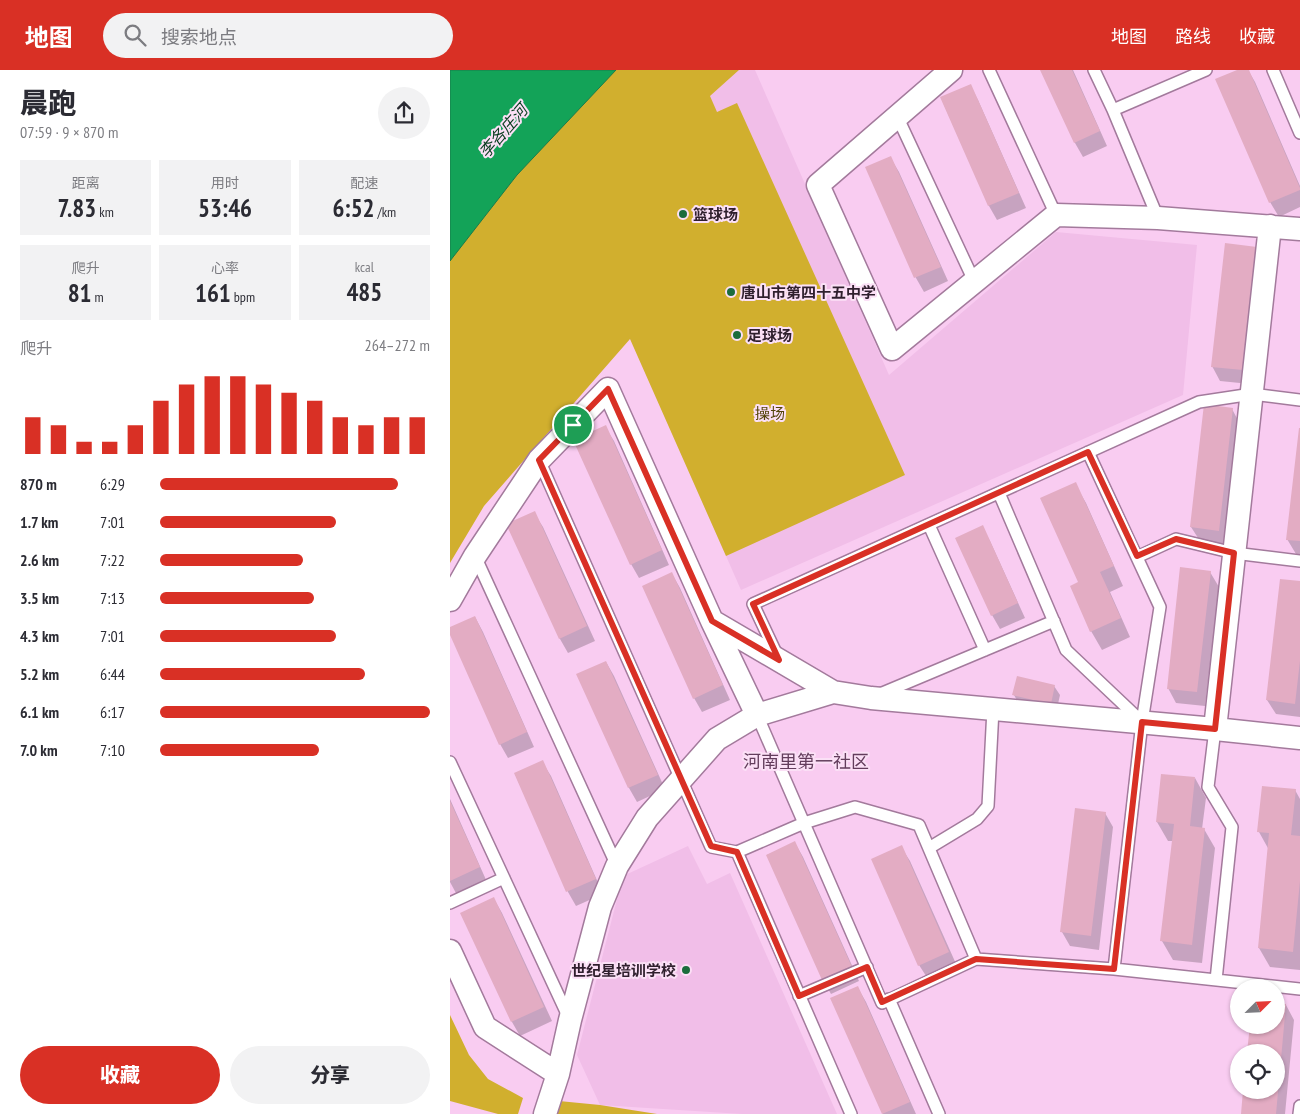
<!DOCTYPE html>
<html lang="zh">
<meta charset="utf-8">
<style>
:root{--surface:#fff;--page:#f2f2f3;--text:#2b2b33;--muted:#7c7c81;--accent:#d93025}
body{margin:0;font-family:"PT Sans Narrow","Noto Sans SC",sans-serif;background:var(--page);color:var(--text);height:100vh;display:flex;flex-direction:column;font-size:19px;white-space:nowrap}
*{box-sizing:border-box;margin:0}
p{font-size:16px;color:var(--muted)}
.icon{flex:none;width:28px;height:28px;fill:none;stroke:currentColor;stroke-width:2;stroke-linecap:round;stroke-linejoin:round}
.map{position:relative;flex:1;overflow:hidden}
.drawer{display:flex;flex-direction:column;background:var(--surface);width:450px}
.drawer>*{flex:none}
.needle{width:32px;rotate:66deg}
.fabs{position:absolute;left:780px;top:909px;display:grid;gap:10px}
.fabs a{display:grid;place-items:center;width:55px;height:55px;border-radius:50%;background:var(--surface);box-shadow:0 1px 4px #0004;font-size:25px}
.pin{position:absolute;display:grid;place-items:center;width:42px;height:42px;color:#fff;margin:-21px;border:2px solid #fff;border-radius:50%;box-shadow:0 1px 5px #0007}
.round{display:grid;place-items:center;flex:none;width:52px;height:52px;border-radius:26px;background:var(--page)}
.headline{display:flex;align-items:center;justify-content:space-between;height:85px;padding:0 20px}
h1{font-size:28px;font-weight:800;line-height:38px}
.figures{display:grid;grid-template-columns:repeat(3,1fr);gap:8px;height:85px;padding:5px 20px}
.figures div{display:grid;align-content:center;border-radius:0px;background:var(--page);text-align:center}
.figures b{font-size:25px;font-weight:800}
.figures small{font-size:14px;font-weight:400}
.figures p{font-size:14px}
.chart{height:140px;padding:10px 20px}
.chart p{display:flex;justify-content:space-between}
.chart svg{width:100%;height:90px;margin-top:5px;stroke:var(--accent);stroke-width:6}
.cta{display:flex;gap:10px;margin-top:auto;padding:10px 20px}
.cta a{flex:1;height:58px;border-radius:30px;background:var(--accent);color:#fff;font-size:20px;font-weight:800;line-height:58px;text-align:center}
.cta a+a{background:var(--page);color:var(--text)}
ul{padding:0 20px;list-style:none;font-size:16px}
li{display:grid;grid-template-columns:80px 60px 1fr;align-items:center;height:38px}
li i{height:12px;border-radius:6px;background:var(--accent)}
header{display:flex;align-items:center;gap:30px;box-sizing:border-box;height:70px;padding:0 25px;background:var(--accent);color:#fff}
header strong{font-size:24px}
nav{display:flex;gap:28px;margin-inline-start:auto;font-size:18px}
.search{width:350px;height:45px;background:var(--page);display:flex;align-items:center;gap:12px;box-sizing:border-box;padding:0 18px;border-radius:28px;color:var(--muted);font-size:19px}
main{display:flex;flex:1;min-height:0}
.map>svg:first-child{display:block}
.built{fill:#f1bee8}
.green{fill:#d1af2e}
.water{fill:#13a358;stroke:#1b7b4b}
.shadow{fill:#0003}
.building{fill:#e3acc3}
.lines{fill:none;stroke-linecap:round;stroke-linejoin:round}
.lane-casing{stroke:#a37a9c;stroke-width:14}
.street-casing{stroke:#a37a9c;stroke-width:25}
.lane{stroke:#fff;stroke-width:11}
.street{stroke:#fff;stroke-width:22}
.route-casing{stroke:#fff;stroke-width:10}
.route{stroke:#d93025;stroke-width:6}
.poi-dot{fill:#1b6c3c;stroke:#fbe0f6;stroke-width:2}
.labels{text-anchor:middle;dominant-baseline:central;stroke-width:4;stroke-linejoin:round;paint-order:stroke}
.poi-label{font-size:15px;font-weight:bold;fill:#2f1f2d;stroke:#fbe0f6;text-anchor:start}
.park-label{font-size:15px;fill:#534308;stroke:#fbe0f6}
.water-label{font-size:16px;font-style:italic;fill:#093d1f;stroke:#fbe0f6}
.quarter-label{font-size:18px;fill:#633d5c;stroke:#fbe0f6}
</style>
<header>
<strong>地图</strong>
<div class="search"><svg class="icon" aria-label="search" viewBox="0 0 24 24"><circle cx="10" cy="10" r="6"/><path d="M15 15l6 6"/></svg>搜索地点</div>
<nav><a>地图</a><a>路线</a><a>收藏</a></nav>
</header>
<main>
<section class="drawer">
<div class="headline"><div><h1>晨跑</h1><p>07:59 · 9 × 870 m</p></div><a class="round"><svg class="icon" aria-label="share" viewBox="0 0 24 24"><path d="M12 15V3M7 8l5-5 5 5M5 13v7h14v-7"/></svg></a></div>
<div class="figures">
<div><p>距离</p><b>7.83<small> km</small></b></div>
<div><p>用时</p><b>53:46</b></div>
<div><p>配速</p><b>6:52<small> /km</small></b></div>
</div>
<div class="figures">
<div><p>爬升</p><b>81<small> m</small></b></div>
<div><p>心率</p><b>161<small> bpm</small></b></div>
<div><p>kcal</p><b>485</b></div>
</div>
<div class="chart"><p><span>爬升</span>264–272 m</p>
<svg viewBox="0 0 160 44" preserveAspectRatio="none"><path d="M5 44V26M15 44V30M25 44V38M35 44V38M45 44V30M55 44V18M65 44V10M75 44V6M85 44V6M95 44V10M105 44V14M115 44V18M125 44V26M135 44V30M145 44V26M155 44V26"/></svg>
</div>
<ul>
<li><b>870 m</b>6:29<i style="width:88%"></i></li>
<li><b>1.7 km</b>7:01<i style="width:65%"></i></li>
<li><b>2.6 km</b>7:22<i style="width:53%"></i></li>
<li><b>3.5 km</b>7:13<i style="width:57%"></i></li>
<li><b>4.3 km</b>7:01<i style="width:65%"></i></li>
<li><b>5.2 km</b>6:44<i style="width:76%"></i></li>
<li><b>6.1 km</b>6:17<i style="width:100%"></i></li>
<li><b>7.0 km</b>7:10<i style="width:59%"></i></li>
</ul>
<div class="cta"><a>收藏</a><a>分享</a></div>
</section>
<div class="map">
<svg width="850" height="1044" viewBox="0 0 850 1044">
<rect width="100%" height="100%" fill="#f9ccf1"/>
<path class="built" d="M 289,0 L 305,0 L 439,305 L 606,162 L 747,175 L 733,325 L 291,520 L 126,145 Z
M 238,776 L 257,814 L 280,803 L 387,1044 L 292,1044 L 150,1035 L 127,985 L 173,806 Z"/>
<path class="green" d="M 0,0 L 289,0 L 260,26 L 267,42 L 287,33 L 455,405 L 276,486 L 180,269 L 34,436 L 0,493 Z
M 0,945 L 19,985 L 38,1009 L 73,1028 L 68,1044 L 48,1044 L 0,1031 Z
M 109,1031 L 150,1035 L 207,1044 L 107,1044 Z"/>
<path class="water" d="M 0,0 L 166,0 L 67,105 L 0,191 Z"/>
<path class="shadow" d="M 592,0 L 623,0 L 657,76 L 633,87 L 625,73 Z
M 790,0 L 798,0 L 805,12 L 850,116 L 850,137 L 829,147 L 820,132 Z
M 520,15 L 528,30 L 576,138 L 547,150 L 539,136 L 491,28 Z
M 440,87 L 449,102 L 498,211 L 474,222 L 466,208 L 417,98 Z
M 776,175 L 800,314 L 770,311 L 762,296 Z
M 782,339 L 790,354 L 776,475 L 750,471 L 741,457 Z
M 155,357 L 164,371 L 219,495 L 189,508 L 181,494 Z
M 850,358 L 850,484 L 846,484 L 837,469 Z
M 625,414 L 636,433 L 673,516 L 660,522 L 680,567 L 652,580 L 641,561 L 629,513 Z
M 84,443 L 93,457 L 145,571 L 118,583 L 110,569 L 58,455 Z
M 532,457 L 540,471 L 575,548 L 550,559 L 542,545 Z
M 760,502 L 769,517 L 755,636 L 726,633 L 718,618 Z
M 222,504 L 230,518 L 280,630 L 252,642 L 244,628 Z
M 850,513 L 850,647 L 826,644 L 817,630 Z
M 25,547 L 33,562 L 84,677 L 58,688 L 50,674 L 0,562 L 0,558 Z
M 156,592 L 164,606 L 215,719 L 187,732 L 179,718 L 128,605 Z
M 604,616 L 610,625 L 606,643 L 569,634 L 564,625 Z
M 92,692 L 101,706 L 153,824 L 126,836 L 118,822 L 65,704 Z
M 745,708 L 756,728 L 752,759 L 754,759 L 765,778 L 752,893 L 723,890 L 712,871 L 723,771 L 718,771 L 707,752 Z
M 845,720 L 850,729 L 850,900 L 820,897 L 809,878 L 819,780 L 809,762 Z
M 0,729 L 37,812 L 7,825 L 0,812 Z
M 655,743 L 663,757 L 649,880 L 620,876 L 612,862 Z
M 345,773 L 353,787 L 409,911 L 381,924 L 373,910 L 317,785 Z
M 451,777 L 460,791 L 507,896 L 478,909 L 469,895 Z
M 44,829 L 52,843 L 102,951 L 70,966 L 62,952 Z
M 408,918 L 416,932 L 466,1044 L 433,1044 L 382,929 Z
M 836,935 L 844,950 L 835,1044 L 792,1044 L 795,1020 L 826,1020 L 826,982 L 798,982 L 801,955 L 826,955 Z"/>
<path class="building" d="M 590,0 L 622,0 L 650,61 L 624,73 Z
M 787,0 L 799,0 L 850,118 L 850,120 L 819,133 L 765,9 Z
M 521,14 L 569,123 L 538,136 L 490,27 Z
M 441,86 L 491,197 L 464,208 L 415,97 Z
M 775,173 L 807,177 L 793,300 L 761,297 Z
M 754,334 L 783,338 L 769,461 L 740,457 Z
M 156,355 L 212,480 L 180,495 L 123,370 Z
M 849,358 L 850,358 L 850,471 L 836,470 Z
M 626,412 L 664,496 L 650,502 L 671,548 L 640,562 L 620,516 L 628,512 L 590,428 Z
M 85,441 L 137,556 L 109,569 L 56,454 Z
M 533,455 L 568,533 L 541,546 L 505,468 Z
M 730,497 L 761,501 L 747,622 L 717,619 Z
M 222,502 L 273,615 L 243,629 L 192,516 Z
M 830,509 L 850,511 L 850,591 L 845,634 L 816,630 Z
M 25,546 L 77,662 L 49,675 L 0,565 L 0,557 Z
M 156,591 L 208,705 L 178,718 L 126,604 Z
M 567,606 L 605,615 L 601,634 L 562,625 Z
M 93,690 L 146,809 L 116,822 L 64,703 Z
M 711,704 L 745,707 L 740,756 L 755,758 L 742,875 L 710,871 L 724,754 L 706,752 Z
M 812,716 L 846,719 L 841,765 L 850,766 L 850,811 L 843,882 L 808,878 L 819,763 L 807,762 Z
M 0,731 L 30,797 L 0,811 Z
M 625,738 L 656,742 L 641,866 L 610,862 Z
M 345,771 L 402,897 L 372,910 L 316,785 Z
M 452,775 L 499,882 L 468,896 L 421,789 Z
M 44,827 L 94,937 L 61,952 L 10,843 Z
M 408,916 L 460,1032 L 432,1044 L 380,928 Z
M 826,933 L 836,934 L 826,1044 L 791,1044 L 793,1020 L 826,1020 L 826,982 L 797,982 L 800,955 L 826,955 Z"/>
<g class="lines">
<defs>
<path id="lane" d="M 539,0 L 606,145
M 644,0 L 663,40 L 708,148
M 823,0 L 850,63
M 663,40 L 756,0
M 447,46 L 524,211
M 638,382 L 710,537 L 692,652 L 664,899
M 89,390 L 261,777 L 287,782 L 354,753 L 405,737 L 469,755 L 526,889
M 549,423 L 616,580 L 691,651
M 479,455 L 535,580
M 25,486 L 167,796
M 687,487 L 726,469 L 784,483 L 850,491
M 327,585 L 303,534 L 749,332 L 802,324 L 850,330
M 430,624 L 604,551
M 307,645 L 432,933 L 526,889 L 664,899 L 850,919
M 765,659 L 758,717 L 782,757 L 766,910
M 0,692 L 118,946
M 479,778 L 527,749 L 538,736 L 543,639
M 287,782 L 401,1044
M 0,833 L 54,808
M 349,926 L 417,897
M 439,929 L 489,1044
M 849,1044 L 850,1036"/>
<path id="street" d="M 501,0 L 368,115 L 442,279 L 606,145 L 708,148 L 850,159
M 0,530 L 25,486 L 89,390 L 158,319 L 262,551 L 383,622 L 421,628 L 765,659 L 850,668
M 262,551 L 307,645
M 765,659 L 820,156
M 0,881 L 35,957 L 108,1004
M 95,1044 L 108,1004 L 120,950 L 150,837 L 167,796 L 197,748 L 267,669 L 307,645 L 383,622"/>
</defs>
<use href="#lane" class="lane-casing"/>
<use href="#street" class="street-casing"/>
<use href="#lane" class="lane"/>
<use href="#street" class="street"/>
</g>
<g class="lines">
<defs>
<path id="route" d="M 158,319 L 262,551 L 329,590 L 303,534 L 638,382 L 687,486 L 726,469 L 784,483 L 765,659 L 692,652 L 664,899 L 526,889 L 432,932 L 417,897 L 349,926 L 287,782 L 261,776 L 89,390 Z"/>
</defs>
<use href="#route" class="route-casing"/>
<use href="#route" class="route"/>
</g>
<g class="poi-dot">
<circle cx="233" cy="144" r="5"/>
<circle cx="281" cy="222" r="5"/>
<circle cx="287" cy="265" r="5"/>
<circle cx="236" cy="900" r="5"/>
</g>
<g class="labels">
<g class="poi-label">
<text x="243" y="144">篮球场</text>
<text x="291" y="222">唐山市第四十五中学</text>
<text x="297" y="265">足球场</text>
<text x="226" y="900" text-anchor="end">世纪星培训学校</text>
</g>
<g class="park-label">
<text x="320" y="343">操场</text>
</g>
<g class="water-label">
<text transform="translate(53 61) rotate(-49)">李各庄河</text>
</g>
<g class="quarter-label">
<text x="356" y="691">河南里第一社区</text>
</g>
</g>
</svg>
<div class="fabs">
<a><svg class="needle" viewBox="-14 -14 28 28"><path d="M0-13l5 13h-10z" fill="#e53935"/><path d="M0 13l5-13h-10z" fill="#7c7c81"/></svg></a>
<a><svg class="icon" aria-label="locate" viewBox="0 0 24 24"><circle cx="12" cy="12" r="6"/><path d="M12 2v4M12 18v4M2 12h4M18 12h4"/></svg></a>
</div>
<div class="pin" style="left:123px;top:355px;background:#1e9e55"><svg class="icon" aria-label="arrive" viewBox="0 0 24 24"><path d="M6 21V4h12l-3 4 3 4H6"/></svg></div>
</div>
</main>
